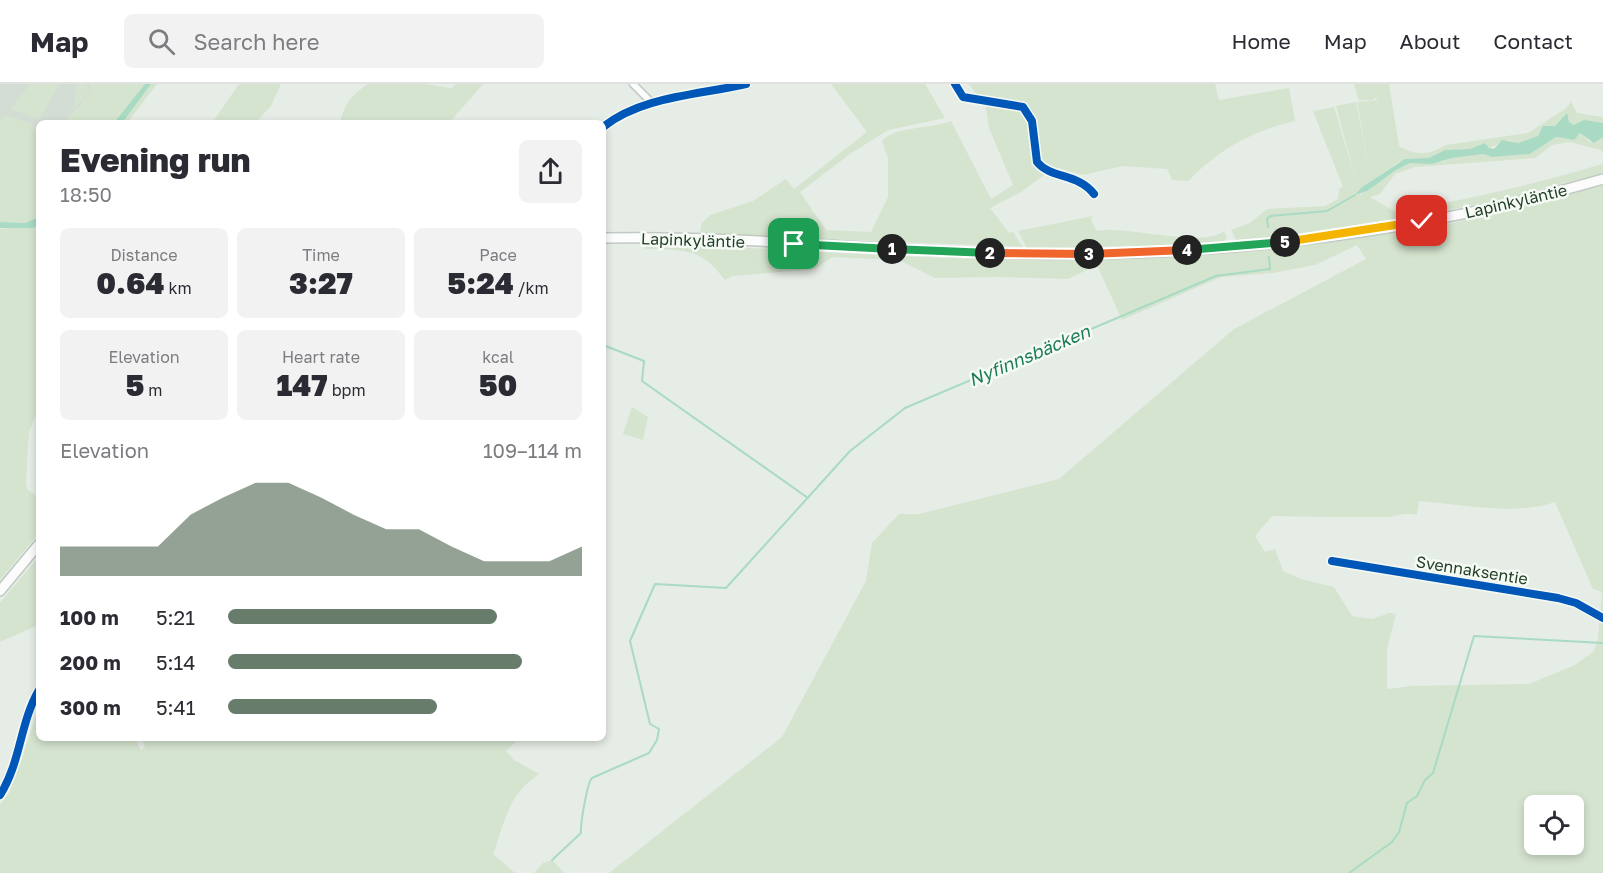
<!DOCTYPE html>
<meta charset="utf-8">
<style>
:root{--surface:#fff;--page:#f2f2f3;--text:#2b2b33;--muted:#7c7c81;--line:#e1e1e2;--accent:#677c6a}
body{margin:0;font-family:"Golos Text",sans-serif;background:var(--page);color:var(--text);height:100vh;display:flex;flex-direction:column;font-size:22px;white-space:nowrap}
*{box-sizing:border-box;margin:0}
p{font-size:20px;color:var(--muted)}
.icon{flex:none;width:33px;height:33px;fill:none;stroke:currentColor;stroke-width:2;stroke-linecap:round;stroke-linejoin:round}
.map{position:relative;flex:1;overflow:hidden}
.sheet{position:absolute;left:36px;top:36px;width:570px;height:621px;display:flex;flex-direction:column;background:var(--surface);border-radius:9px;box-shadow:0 3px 9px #0003}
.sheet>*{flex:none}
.tools{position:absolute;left:1524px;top:711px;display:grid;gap:12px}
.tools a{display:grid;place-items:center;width:60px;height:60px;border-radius:9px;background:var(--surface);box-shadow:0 3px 9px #0003;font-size:30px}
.pin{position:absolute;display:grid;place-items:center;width:51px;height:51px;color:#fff;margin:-26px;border-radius:12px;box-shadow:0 3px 9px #0006}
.km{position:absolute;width:30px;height:30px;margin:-15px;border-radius:50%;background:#222;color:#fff;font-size:16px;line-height:30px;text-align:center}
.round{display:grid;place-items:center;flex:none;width:63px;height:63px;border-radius:9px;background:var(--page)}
.overview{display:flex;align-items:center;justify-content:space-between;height:102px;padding:0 24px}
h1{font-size:33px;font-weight:800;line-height:45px}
.metrics{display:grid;grid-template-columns:repeat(3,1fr);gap:9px;height:102px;padding:6px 24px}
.metrics div{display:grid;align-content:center;border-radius:9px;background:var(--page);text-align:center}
.metrics b{font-size:30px;font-weight:800}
.metrics small{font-size:16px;font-weight:400}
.metrics p{font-size:16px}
.chart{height:168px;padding:12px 24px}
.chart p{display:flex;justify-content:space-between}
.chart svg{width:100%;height:108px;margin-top:6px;fill:var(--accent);opacity:.7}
ul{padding:0 24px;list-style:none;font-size:20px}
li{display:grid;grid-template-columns:96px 72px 1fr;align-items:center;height:45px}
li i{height:15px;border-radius:8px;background:var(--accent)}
header{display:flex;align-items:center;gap:36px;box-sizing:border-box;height:84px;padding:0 30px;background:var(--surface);border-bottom:2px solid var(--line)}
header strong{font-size:28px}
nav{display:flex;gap:33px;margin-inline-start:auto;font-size:21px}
.search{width:420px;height:54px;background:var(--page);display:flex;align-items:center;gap:15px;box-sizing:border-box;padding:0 21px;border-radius:9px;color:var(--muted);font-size:22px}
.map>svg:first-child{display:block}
.built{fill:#d4ddd4}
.green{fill:#d5e4cf;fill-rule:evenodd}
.water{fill:#a8dac4}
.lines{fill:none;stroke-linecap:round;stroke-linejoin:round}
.stream{stroke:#a8dac4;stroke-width:2}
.minor-casing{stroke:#c3c9c3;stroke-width:9}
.secondary-casing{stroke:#c1c9c3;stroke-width:12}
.minor{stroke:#fbfcfb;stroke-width:6}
.secondary{stroke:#fbfcfb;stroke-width:9}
.cycleway-casing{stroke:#f5faf5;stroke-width:11}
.cycleway{stroke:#0057b8;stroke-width:8}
.split-1-casing{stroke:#fff;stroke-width:12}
.split-2-casing{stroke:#fff;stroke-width:12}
.split-3-casing{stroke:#fff;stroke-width:12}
.split-4-casing{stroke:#fff;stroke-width:12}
.split-5-casing{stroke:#fff;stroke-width:12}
.split-6-casing{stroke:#fff;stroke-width:12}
.split-7-casing{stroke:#fff;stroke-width:12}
.split-1{stroke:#22a559;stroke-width:8}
.split-2{stroke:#22a559;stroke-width:8}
.split-3{stroke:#f0652b;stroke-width:8}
.split-4{stroke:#f0652b;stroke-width:8}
.split-5{stroke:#22a559;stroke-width:8}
.split-6{stroke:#f5b400;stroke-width:8}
.split-7{stroke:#f5b400;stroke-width:8}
.labels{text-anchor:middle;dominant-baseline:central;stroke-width:5;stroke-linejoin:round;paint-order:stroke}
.street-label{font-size:16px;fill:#233f28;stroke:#f5faf5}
.water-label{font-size:18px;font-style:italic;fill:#1d7c56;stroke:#f5faf5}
</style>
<header>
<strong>Map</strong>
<div class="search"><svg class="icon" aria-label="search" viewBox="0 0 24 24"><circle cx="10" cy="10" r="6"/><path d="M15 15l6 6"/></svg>Search here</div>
<nav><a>Home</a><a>Map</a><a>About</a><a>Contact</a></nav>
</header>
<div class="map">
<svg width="1603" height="789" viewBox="0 0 1603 789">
<rect width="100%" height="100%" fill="#e6ece6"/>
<path class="built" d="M 0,0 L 89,0 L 93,7 L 64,39 L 39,39 L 39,67 L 0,64 Z"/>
<path class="green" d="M 30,0 L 60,0 L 39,35 L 11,25 Z
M 77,0 L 85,0 L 90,7 L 74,25 Z
M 89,0 L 157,0 L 127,39 L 64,39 L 93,7 Z
M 239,0 L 281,0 L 271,22 L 255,39 L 212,39 Z
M 368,0 L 425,0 L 451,4 L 456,0 L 483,0 L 449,39 L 340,39 C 343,22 353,9 368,0 Z
M 831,0 L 925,0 L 945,34 L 888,46 L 850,70 L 800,108 L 826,146 L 871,148 L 888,113 L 888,74 L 882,57 C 894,42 932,45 951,37 L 991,115 L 1013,101 L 989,44 L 986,24 L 969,0 L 1215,0 L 1219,16 L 1289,4 L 1295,37 C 1252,47 1219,65 1188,97 L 1172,96 L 1167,85 L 1123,82 L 1083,91 L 1055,83 L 1021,108 L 990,124 L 1009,149 L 1013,148 L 1023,163 L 705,150 L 700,147 L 702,139 L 710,131 L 753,117 L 786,95 L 794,105 L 867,48 Z
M 1354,0 L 1389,0 L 1399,62 C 1416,72 1429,71 1446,61 L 1528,49 L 1565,25 L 1571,18 L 1577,29 L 1603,33 L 1603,39 L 1574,41 L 1569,38 L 1565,31 L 1555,42 C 1547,43 1541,43 1538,52 L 1518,59 L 1508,56 L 1489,64 L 1485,59 L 1470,65 L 1445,66 L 1429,75 L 1399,78 L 1362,103 L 1360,111 L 1396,86 L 1410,79 L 1441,78 L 1452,74 L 1483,70 L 1492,73 L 1530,70 L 1556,53 L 1570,56 L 1581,49 L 1590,58 L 1603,53 L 1603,70 L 1601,66 L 1569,58 L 1552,61 L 1535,74 L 1415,83 L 1395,90 L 1380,110 L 1370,113 L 1394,127 C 1465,117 1533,101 1602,80 L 1603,77 L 1603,89 L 1504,115 L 1407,134 L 1297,151 L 1236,156 L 1231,146 L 1250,139 L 1267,125 L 1325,122 L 1338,115 L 1339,105 L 1343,103 L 1313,27 L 1334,23 L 1356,97 L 1336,22 L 1356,18 L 1370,90 L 1357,18 L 1377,16 L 1376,13 L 1373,16 L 1359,16 Z
M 5,31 L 39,43 L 39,133 L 25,139 L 0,138 L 0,37 Z
M 1603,99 L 1603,789 L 609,789 L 782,653 L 866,497 L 872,459 L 899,430 L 919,430 L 1059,395 L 1234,245 L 1366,175 L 1357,161 L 1315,181 L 1273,189 L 1221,193 L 1122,236 L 1097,181 L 1068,195 L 999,193 L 935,194 L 899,176 L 832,173 L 815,185 L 732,192 L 725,196 C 701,163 682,166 645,165 L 646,159 C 785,164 925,177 1064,176 C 1178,175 1290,165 1403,146 L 1405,152 ZM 1419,417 C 1459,420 1518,432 1555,418 L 1593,505 L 1602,508 L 1598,555 L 1594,567 L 1575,581 L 1529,600 L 1412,602 L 1387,605 L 1387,565 L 1396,530 L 1389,529 L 1372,535 L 1352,532 L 1334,503 L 1301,495 L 1283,487 L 1275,465 L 1265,468 L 1255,452 L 1272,432 C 1310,433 1347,433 1385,433 C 1398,433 1401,428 1417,431 ZM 1534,722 L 1574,722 L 1574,760 L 1534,760 Z
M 1093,132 L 1091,135 L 1096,147 C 1129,141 1202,165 1224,147 L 1227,154 L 1223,158 L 1198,161 L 1027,164 L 1018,147 Z
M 39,141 L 39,324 L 29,347 L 26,400 L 28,406 L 39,414 L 39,449 L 0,496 L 0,145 Z
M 632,323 L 648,333 L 643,356 L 623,350 Z
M 39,472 L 39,545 L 36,542 L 0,558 L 0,519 Z
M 39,621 L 39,654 L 135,654 L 141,667 L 145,662 L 141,654 L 520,654 L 506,667 L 514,676 L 539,690 C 508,711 505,737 493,770 L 515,789 L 0,789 L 0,721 L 9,709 L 21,678 Z
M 552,776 L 564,789 L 534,789 L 543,779 Z"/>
<path class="water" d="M 145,0 L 151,0 L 122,39 L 114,39 Z
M 1567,29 L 1569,38 L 1574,41 L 1584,36 L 1603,39 L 1603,53 L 1594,59 L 1580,49 L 1574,56 L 1556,53 L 1530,70 L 1492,73 L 1483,70 L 1452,74 L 1432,80 L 1410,79 L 1396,86 L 1367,107 L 1355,111 L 1362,103 L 1405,75 L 1429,74 L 1445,66 L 1470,65 L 1485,59 L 1489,64 L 1494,65 L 1502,56 L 1518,59 L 1538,52 L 1543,42 L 1555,42 Z
M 39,133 L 39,141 L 33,144 L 0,144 L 0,138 L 25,139 Z"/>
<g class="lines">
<path class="stream" d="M 1268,143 L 1267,135 L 1270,132 L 1327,127 L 1355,111
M 603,261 L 644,277 L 642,297 L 808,414
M 552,776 L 581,749 C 580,742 587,699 592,694 L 649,669 L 657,656 L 659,645 L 650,640 L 630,557 L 655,500 L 726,504 L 850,367 L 905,324 L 1216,192 L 1270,185 L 1269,173
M 1349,789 L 1392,758 L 1399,748 L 1407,719 L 1417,712 L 1425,696 L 1433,689 L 1474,552 L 1603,559"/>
<defs>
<path id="minor" d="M 633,0 L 652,19
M 955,0 L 963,13 L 1023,23 L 1032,37 L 1037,78 C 1051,95 1078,89 1094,110
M 603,43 C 642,12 699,11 746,0
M 1332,477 L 1558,514 L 1576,519 L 1603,534
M 0,711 C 21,678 20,638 39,606"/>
<path id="secondary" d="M 603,154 C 745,151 886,168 1028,170 C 1221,173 1417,149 1603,95
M 0,507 L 39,460"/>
</defs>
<use href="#minor" class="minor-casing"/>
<use href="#secondary" class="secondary-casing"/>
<use href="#minor" class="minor"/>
<use href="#secondary" class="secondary"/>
<defs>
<path id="cycleway" d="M 955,0 L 963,13 L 1023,23 L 1032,37 L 1037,78 C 1051,95 1078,89 1094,110
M 603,43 C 642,12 699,11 746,0
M 1332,477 L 1558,514 L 1576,519 L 1603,534
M 0,711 C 21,678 20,638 39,606"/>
</defs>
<use href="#cycleway" class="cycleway-casing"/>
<use href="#cycleway" class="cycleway"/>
</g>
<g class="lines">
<defs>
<path id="split-1" d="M 794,160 L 892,165"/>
<path id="split-2" d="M 892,165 L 990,169"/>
<path id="split-3" d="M 990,169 L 1089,170"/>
<path id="split-4" d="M 1089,170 L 1187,166"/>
<path id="split-5" d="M 1187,166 L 1285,158"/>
<path id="split-6" d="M 1285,158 L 1382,143"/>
<path id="split-7" d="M 1382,143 L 1422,137"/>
</defs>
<use href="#split-1" class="split-1-casing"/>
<use href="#split-2" class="split-2-casing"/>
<use href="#split-3" class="split-3-casing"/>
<use href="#split-4" class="split-4-casing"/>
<use href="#split-5" class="split-5-casing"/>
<use href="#split-6" class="split-6-casing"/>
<use href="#split-7" class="split-7-casing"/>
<use href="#split-1" class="split-1"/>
<use href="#split-2" class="split-2"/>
<use href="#split-3" class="split-3"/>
<use href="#split-4" class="split-4"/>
<use href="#split-5" class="split-5"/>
<use href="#split-6" class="split-6"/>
<use href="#split-7" class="split-7"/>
</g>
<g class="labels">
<g class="street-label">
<text transform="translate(1516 117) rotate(-13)">Lapinkyläntie</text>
<text transform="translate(693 156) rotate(2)">Lapinkyläntie</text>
<text transform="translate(1472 486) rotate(9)">Svennaksentie</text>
</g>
<g class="water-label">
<text transform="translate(1029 271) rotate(-23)">Nyfinnsbäcken</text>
</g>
</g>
</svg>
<div class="tools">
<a><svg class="icon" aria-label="locate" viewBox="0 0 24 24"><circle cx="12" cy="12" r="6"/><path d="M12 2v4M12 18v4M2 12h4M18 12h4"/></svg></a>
</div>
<div class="pin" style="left:794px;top:160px;background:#1e9e55"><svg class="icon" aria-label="arrive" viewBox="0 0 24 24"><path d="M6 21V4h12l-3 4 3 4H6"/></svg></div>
<div class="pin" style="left:1422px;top:137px;background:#d93025"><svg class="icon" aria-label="check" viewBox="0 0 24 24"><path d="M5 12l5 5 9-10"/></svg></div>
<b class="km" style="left:892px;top:165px">1</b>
<b class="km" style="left:990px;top:169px">2</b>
<b class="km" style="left:1089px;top:170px">3</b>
<b class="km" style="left:1187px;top:166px">4</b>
<b class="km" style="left:1285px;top:158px">5</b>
<section class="sheet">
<div class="overview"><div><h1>Evening run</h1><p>18:50</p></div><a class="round"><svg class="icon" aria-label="share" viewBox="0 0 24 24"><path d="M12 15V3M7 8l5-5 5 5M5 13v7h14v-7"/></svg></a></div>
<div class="metrics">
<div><p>Distance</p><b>0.64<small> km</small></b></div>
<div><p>Time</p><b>3:27</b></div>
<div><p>Pace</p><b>5:24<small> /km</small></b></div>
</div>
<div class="metrics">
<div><p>Elevation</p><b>5<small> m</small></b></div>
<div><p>Heart rate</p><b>147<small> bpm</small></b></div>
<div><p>kcal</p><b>50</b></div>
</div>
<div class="chart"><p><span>Elevation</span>109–114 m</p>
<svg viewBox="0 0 160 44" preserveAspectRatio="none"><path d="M0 44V32L10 32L20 32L30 32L40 19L50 12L60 6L70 6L80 12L90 19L100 25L110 25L120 32L130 38L140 38L150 38L160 32V44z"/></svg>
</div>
<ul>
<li><b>100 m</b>5:21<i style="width:76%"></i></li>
<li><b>200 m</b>5:14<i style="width:83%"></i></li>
<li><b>300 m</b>5:41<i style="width:59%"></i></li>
</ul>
</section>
</div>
